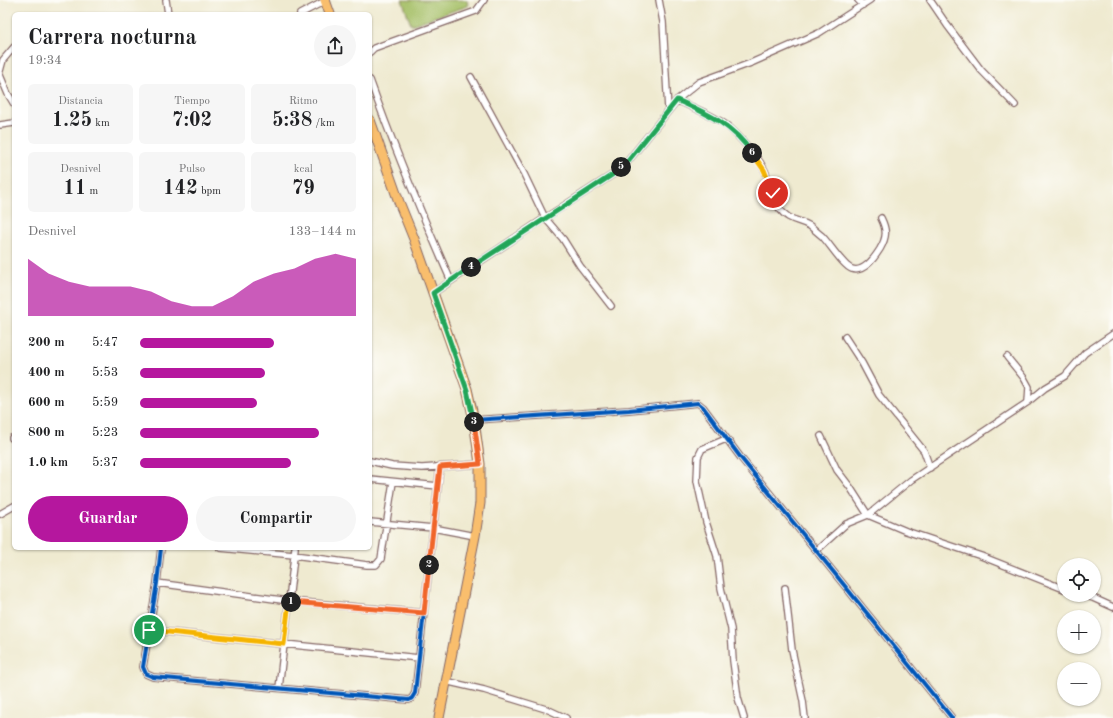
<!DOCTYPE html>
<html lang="es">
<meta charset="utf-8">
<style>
:root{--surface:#fff;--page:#f6f6f6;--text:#202124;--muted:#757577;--accent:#b5179e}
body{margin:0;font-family:"Old Standard TT",serif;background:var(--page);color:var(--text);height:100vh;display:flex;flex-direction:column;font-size:15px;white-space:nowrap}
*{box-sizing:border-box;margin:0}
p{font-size:13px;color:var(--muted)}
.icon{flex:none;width:22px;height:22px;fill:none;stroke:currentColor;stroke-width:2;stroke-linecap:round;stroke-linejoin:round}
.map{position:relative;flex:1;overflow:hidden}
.drawer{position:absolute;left:12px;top:12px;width:360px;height:538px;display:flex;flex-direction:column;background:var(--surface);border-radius:6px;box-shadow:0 1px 3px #0004}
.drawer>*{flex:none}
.fabs{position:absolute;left:1057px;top:558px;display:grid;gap:8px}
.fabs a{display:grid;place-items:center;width:44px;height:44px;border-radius:50%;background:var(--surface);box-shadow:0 1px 3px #0004;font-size:20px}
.pin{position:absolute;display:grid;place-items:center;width:34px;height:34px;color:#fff;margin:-17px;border:2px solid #fff;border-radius:50%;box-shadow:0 1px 4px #0007}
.km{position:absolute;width:20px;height:20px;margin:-10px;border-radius:50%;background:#222;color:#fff;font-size:11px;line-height:20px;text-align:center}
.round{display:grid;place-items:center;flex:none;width:42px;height:42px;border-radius:21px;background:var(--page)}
.head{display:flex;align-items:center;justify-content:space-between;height:68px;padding:0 16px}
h1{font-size:22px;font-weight:700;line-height:30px}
.metrics{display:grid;grid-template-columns:repeat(3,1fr);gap:6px;height:68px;padding:4px 16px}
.metrics div{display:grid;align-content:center;border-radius:6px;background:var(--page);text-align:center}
.metrics b{font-size:20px;font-weight:700}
.metrics small{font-size:11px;font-weight:400}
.metrics p{font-size:11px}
.chart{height:112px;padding:8px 16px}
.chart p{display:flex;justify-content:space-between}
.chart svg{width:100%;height:72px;margin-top:4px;fill:var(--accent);opacity:.7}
.cta{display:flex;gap:8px;margin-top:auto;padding:8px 16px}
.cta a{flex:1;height:46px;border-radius:24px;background:var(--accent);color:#fff;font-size:16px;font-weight:700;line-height:46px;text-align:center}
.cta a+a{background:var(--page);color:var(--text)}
ul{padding:0 16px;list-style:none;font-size:13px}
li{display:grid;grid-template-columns:64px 48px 1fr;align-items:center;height:30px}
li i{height:10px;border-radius:5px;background:var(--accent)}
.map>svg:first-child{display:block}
.green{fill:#a5bf66;stroke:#786f48}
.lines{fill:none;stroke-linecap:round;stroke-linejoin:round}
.street-casing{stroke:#846665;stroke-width:8}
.primary-casing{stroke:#846665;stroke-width:11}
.street{stroke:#fff;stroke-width:5.5}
.primary{stroke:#f9be6d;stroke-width:9}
.cycleway-casing{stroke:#fdfcf7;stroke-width:6}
.cycleway{stroke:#0057b8;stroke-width:4}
.split-1-casing{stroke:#fff;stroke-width:8}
.split-2-casing{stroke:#fff;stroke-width:8}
.split-3-casing{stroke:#fff;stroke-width:8}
.split-4-casing{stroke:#fff;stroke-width:8}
.split-5-casing{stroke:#fff;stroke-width:8}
.split-6-casing{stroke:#fff;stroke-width:8}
.split-7-casing{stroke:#fff;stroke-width:8}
.split-1{stroke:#f5b400;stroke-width:5}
.split-2{stroke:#f0652b;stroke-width:5}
.split-3{stroke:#f0652b;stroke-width:5}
.split-4{stroke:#22a559;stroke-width:5}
.split-5{stroke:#22a559;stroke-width:5}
.split-6{stroke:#22a559;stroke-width:5}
.split-7{stroke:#f5b400;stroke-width:5}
</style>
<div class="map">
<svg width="1113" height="718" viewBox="0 0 1113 718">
<rect width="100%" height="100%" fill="#fdfcf7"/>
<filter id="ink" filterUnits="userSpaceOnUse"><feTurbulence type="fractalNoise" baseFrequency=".025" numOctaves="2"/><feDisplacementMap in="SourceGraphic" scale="8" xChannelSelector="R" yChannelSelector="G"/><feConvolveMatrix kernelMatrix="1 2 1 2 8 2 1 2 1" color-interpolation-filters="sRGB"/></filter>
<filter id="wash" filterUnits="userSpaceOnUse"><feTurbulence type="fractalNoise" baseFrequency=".012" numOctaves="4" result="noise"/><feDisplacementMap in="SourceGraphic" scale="16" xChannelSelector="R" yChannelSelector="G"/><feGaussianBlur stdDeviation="0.9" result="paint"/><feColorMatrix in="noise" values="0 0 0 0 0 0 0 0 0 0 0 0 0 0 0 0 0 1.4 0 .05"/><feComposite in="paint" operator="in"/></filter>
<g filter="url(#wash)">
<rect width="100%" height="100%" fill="#efead0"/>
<path class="green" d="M 402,0 L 467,0 L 468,6 L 411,25 Z"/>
</g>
<g filter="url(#ink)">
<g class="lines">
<defs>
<path id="street" d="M 166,0 L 168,14
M 659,0 L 663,22 L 668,110
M 858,0 L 863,5
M 930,0 L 947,25 L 981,70 L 1015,105
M 300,14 L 325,1
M 370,52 L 374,48 L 476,11 L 484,0
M 0,71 L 3,60 L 14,47
M 0,75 L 8,94 L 14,104
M 471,77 L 524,174 L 545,218 L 563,239 L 580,266 L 611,306
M 370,80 C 394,148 422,215 451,281
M 677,100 C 693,108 711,114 726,125 C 734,131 741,139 747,146 C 754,153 761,163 765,171 C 770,183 772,198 779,208 C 789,222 798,219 810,226 C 814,229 818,233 822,236 C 829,243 844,267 852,269 C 864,273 875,257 880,249 C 887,237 887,230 881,218
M 0,125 L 14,123
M 433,293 L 545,218 L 612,175 L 628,161 L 677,100 L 699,82 L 751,63 L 819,33 L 870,0
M 845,337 L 862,363 L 879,395 L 924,451 L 930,468
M 1007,357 L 1024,378 L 1029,387 L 1028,402
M 474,420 L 629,410 L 698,403 L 703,407 L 741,458 L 952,718
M 821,436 L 837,470 L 850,487 L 868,515 L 911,480 L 1028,402 L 1045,388 L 1065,376 L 1085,353 L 1113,334
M 12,438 L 14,438
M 726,439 L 702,449 L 698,457 L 697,481 L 706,522 L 717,556 L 721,588 L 731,629 L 733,661 L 738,698 L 744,718
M 370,461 L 392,466 L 422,468 L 480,464
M 370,479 L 438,486
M 0,514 L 14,506
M 370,522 L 433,528 L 475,536
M 161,548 L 157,583 L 143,667 L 146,674 L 153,677 L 409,700 L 412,698 L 415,693 L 440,467
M 220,548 L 294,555 L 367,565 L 376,565 L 381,559 L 393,482
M 816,551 L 846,524 L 868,515 L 906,531 L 981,556 L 1064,589
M 157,583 L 289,601 L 424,613
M 785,588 L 792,650 L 803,701 L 805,718
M 1083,595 L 1093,598 L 1113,607
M 149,630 L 419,658
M 445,681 L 484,690 L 549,710 L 566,718
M 279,688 L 295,548"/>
<path id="primary" d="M 325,0 L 330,14
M 370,120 L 399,202 L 414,239 L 467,389 L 474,420 L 480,464 L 480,503 L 475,536 L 439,718"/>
</defs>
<use href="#street" class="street-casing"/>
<use href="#primary" class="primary-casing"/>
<use href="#street" class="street"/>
<use href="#primary" class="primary"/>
<defs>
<path id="cycleway" d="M 474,420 L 629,410 L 698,403 L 703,407 L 741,458 L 952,718
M 161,548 L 157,583 L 143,667 L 146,674 L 153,677 L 409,700 L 412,698 L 415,693 L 440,467"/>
</defs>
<use href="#cycleway" class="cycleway-casing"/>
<use href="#cycleway" class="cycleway"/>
</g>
</g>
<g class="lines" filter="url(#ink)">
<defs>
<path id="split-1" d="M 149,630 L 284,644 L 289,601 L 291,602"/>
<path id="split-2" d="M 291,602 L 424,613 L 429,565"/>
<path id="split-3" d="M 429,565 L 440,467 L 480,464 L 474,422"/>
<path id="split-4" d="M 471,267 L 433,293 L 467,390 L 474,422"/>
<path id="split-5" d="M 471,267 L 612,175 L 621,167"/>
<path id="split-6" d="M 621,167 L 628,161 L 677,100 C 708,114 732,124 752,153"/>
<path id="split-7" d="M 752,153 L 764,170 L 773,193"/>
</defs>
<use href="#split-1" class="split-1-casing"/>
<use href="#split-2" class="split-2-casing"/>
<use href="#split-3" class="split-3-casing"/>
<use href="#split-4" class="split-4-casing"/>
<use href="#split-5" class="split-5-casing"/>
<use href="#split-6" class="split-6-casing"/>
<use href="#split-7" class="split-7-casing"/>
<use href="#split-1" class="split-1"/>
<use href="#split-2" class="split-2"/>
<use href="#split-3" class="split-3"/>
<use href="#split-4" class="split-4"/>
<use href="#split-5" class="split-5"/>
<use href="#split-6" class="split-6"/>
<use href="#split-7" class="split-7"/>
</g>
</svg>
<div class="fabs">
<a><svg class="icon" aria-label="locate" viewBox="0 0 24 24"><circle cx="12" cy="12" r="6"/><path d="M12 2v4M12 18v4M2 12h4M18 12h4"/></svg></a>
<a>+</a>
<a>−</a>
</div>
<div class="pin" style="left:149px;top:630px;background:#1e9e55"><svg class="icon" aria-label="arrive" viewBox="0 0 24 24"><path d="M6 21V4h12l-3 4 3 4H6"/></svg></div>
<div class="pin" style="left:773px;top:193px;background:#d93025"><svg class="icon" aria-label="check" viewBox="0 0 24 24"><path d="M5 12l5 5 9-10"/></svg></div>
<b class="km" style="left:291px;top:602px">1</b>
<b class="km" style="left:429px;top:565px">2</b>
<b class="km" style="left:474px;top:422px">3</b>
<b class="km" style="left:471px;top:267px">4</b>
<b class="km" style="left:621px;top:167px">5</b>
<b class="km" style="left:752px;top:153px">6</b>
<section class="drawer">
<div class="head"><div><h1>Carrera nocturna</h1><p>19:34</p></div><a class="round"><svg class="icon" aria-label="share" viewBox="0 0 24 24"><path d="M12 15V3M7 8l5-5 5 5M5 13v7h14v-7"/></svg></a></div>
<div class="metrics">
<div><p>Distancia</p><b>1.25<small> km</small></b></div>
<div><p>Tiempo</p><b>7:02</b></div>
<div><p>Ritmo</p><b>5:38<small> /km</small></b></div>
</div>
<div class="metrics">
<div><p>Desnivel</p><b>11<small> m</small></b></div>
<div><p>Pulso</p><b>142<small> bpm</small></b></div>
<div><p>kcal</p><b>79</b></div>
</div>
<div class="chart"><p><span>Desnivel</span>133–144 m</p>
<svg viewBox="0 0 160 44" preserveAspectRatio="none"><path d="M0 44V9L10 18L20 23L30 26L40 26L50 26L60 29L70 35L80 38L90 38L100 32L110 23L120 18L130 15L140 9L150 6L160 9V44z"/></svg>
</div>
<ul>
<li><b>200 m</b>5:47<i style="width:62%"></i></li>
<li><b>400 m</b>5:53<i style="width:58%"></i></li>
<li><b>600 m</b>5:59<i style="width:54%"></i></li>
<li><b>800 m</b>5:23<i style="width:83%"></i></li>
<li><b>1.0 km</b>5:37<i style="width:70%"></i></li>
</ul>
<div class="cta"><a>Guardar</a><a>Compartir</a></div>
</section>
</div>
